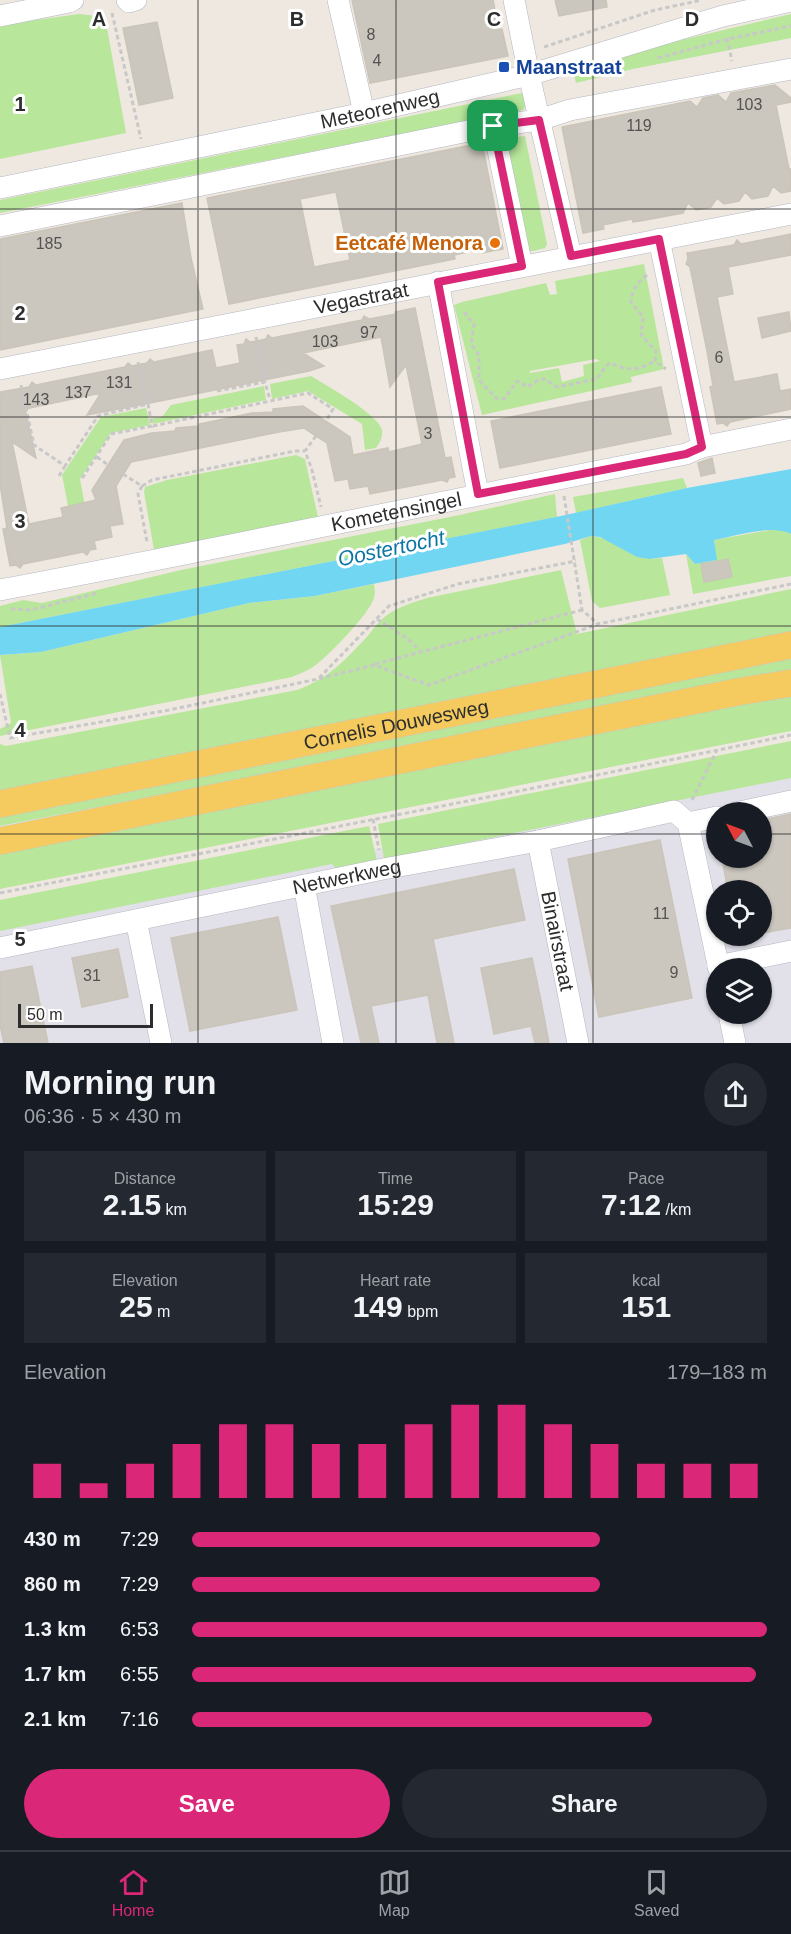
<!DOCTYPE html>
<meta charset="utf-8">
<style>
:root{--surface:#171b24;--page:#242831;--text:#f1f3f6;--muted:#9ea1a6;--line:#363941;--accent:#db2777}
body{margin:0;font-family:Helvetica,sans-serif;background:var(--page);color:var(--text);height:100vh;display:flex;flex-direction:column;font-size:22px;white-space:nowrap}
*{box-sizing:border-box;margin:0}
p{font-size:20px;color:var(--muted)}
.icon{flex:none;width:33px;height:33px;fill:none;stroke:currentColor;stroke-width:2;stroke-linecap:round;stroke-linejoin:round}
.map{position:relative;height:1043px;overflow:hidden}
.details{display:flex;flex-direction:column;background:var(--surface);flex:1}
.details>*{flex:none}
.needle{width:39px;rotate:311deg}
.fabs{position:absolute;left:706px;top:802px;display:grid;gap:12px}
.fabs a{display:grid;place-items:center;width:66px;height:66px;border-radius:50%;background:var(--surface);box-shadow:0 2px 4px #0004;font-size:30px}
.scale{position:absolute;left:18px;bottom:15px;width:135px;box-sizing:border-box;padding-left:6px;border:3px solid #2d2d2d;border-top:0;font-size:16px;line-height:21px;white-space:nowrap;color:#2d2d2d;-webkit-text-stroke:4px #fff;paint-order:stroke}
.pin{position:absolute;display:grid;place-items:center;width:51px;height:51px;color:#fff;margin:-26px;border-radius:12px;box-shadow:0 3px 9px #0006}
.round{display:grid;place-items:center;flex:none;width:63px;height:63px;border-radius:32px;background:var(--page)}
.head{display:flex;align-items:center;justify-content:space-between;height:102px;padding:0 24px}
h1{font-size:33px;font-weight:600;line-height:45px}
.stats{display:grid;grid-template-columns:repeat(3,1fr);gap:9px;height:102px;padding:6px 24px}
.stats div{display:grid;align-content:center;border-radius:0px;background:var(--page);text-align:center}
.stats b{font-size:30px;font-weight:600}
.stats small{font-size:16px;font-weight:400}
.stats p{font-size:16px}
.chart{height:168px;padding:12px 24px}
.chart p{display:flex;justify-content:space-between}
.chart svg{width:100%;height:108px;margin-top:6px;stroke:var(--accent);stroke-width:6}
.button{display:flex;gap:12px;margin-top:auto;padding:12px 24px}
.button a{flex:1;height:69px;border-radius:36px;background:var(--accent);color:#fff;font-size:24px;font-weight:600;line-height:69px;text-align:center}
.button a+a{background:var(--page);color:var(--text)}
ul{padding:0 24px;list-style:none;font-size:20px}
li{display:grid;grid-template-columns:96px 72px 1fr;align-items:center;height:45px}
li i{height:15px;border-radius:8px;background:var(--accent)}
.tabs{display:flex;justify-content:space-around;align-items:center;height:84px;border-top:2px solid var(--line);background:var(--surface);font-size:16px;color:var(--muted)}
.tabs a{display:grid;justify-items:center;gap:3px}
.tabs .selected{color:var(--accent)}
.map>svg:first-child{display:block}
.industrial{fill:#e2e0e8;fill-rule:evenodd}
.green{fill:#b8e69b;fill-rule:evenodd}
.water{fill:#71d6f2}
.building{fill:#cbc6be;stroke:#cbc4b9;stroke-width:1.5;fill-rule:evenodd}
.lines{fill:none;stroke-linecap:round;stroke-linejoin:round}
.minor-casing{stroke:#b3b7c1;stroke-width:22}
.major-casing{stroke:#c8c8c8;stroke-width:28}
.path{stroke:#c8c8c8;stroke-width:3;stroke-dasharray:4.5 3;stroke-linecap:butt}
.minor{stroke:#fff;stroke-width:21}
.major{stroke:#f5cb5f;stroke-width:27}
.route-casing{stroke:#fff;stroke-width:12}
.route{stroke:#db2777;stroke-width:8}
.grid{fill:none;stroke:#2d2d2d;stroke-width:1.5;stroke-opacity:0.55}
.transit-dot{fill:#1a4fb4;stroke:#fff;stroke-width:2}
.food-dot{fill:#e8710a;stroke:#fff;stroke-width:2}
.labels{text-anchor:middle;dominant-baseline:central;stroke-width:6;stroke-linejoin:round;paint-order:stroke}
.number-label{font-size:16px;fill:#545351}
.transit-label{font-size:20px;font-weight:bold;fill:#164399;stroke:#fff;text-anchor:start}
.street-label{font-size:20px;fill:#2d2d2d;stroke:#fff}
.food-label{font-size:20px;font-weight:bold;fill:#c56008;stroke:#fff;text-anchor:end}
.water-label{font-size:21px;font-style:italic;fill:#0a76a5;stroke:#fff}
.grid-label{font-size:20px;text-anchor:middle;font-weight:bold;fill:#2d2d2d;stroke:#fff;stroke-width:6;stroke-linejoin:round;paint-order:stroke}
</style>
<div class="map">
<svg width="791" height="1043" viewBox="0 0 791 1043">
<rect width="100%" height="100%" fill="#efe8e0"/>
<path class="industrial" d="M 791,765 L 791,1043 L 0,1043 L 0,925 ZM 717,813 L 762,813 L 762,858 L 717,858 ZM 717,891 L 762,891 L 762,936 L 717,936 ZM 717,969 L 762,969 L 762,1014 L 717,1014 Z"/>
<path class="green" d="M 79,14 L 105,17 L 126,133 L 0,159 L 0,25 Z
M 791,14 L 791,38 L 633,69 L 576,83 L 574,74 L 660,45 Z
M 522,93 L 526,97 L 527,103 L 523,110 L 0,213 L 0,200 Z
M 525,136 L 547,244 L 545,248 L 533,251 L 526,251 L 503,139 Z
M 644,264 L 664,369 L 631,377 L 632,382 L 482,415 L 454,305 L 462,302 L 546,283 L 550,295 L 557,294 L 555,281 ZM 596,359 L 600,361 L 583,365 L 584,376 L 562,382 L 559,368 L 530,373 L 530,371 Z
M 311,376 C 327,386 378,414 382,430 C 383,437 380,442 376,448 L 365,450 L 362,424 L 308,391 L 272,399 L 270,384 Z
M 264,386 L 266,400 L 153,424 L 152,418 L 162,417 L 171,405 Z
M 146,408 L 150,425 L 111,433 L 80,479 L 85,506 L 68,506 L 62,475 L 101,417 Z
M 296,455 L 305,459 L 318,517 L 154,550 L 144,492 L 145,487 L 167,480 Z
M 683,478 L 687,488 L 576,513 L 573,497 Z
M 555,494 L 557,517 L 0,627 L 0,606 L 23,600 L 42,603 L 181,570 L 455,516 Z
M 770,530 L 784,530 L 791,534 L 791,576 L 693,594 L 686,554 L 695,564 L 716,560 L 714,540 Z
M 591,536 C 617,538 631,562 662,558 L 670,595 L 600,608 L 592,601 L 580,540 Z
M 561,570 L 577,634 L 791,589 L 791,635 L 0,794 L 0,744 L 6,746 L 297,690 C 323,681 342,664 360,644 C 368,637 374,627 381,620 C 394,608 411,603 427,598 Z
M 374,584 C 375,589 375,594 374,598 C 370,613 330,654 317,664 C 310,670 301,673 292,677 L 0,736 L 0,729 L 11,723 L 0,655 L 41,652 L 249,603 L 315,596 Z
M 791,655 L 791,672 L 0,826 L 0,817 Z
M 791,690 L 791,731 L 0,889 L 0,851 Z
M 791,741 L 791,778 L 384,859 L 378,824 Z
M 369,826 L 377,861 L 336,869 L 332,864 L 0,931 L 0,900 Z"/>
<path class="water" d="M 791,469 L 791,534 C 771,524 736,536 714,540 L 717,560 L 695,564 L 686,554 L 650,559 L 637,557 L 600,537 L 591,536 L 565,544 L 315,596 L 249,603 L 41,652 L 0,655 L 0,627 L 561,516 L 687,488 Z"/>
<path class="building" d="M 352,0 L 493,0 L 499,30 L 502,29 L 508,56 L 370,83 Z
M 555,0 L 606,0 L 607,7 L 559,16 Z
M 157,22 L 173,98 L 139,105 L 123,28 Z
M 775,85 L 791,98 L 791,102 L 776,105 L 789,169 L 791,169 L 791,191 L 781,193 L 773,186 L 768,196 L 752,199 L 745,192 L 739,201 L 724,204 L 717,198 L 711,207 L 696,210 L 688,203 L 683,213 L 640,221 L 633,222 L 632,219 L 603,225 L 604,229 L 583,233 L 562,127 L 690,101 L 697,107 L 703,98 L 718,95 L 726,102 L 731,93 Z
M 482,143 L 503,249 L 482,253 L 481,249 L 454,255 L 455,259 L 229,304 L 207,198 ZM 336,192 L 350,260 L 314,267 L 300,199 Z
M 182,203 L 191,258 L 203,309 L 0,350 L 0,239 Z
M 791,234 L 791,255 L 728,267 L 733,294 L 717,297 L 734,382 L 777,374 L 780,391 L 791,389 L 791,409 L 730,422 L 727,426 L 723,423 L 717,424 L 710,387 L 713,386 L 707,351 L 690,267 L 686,264 L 688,259 L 687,253 L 734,245 L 737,240 L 741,244 Z
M 415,308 L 445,458 L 451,457 L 455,477 L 449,478 L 447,482 L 442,480 L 370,494 L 368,486 L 350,489 L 348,479 L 335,481 L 327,443 L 304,428 L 279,432 L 131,462 L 116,486 L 123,524 L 110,526 L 112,537 L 94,541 L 96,549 L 90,550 L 87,555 L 83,552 L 23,564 L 20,568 L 16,565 L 10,566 L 3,529 L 7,528 L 0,484 L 0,392 L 29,387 L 32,382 L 36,385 L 125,367 L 128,363 L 132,366 L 147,363 L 150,359 L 154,362 L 212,350 L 216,368 L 240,363 L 237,345 L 244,344 L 246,339 L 250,342 L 257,341 L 266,339 L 268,335 L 272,338 L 362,320 L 364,316 L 369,319 L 396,314 L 395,312 ZM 381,337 L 390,387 L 406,365 L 422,444 L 389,452 L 388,448 L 353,455 L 350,437 L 303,406 L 273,409 L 273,412 L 252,413 L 199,424 L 199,426 L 176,428 L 175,431 L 152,433 L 124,440 L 92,490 L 96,500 L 61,508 L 63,517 L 29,524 L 12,442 L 36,458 L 25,409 L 101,393 L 87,415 L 135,406 L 309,371 L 324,366 L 303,353 Z
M 789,312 L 791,331 L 762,338 L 758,318 Z
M 661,387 L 671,434 L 500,468 L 491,421 Z
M 712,458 L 715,473 L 701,476 L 698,463 Z
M 728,559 L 732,577 L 704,582 L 701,564 Z
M 791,814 L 791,928 L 762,933 L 762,891 L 728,891 L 722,858 L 762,858 L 762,820 Z
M 660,840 L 692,998 L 599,1017 L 568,859 Z
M 514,869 L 525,920 L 433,939 L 454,1043 L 437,1043 L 428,995 L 371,1006 L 379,1043 L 361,1043 L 331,906 Z
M 278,917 L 297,1010 L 190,1031 L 171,938 Z
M 118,949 L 128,997 L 82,1007 L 72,958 Z
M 532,958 L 541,1001 L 549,1043 L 535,1043 L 531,1026 L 494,1034 L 481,968 Z
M 32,966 L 48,1043 L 4,1043 L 0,1025 L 0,972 Z"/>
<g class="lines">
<defs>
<g id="minor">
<path d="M 127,0 L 129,2 L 136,0"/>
<path d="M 338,0 L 364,113"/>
<path d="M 514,0 L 529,75 L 571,256"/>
<path d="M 0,16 L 69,2 L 73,0"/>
<path d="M 493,126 L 522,266"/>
<path id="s1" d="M 0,188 L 364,113 L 529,75 L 723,16 L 791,1"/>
<path d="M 0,226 L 493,126 L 539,120 L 570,110 L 791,69"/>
<path d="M 659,239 L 702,447"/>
<path d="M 438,282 L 478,494"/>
<path id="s2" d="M 0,369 L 791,214"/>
<path id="s3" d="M 0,590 C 229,547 457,498 686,454 L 702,447 L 791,429"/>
<path d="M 735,813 L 791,801"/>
<path d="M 688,823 L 717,817"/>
<path id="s4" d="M 538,841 L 578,1043"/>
<path d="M 304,885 L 333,1043"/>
<path d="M 136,920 L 161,1043"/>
<path id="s5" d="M 0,948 L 383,869 L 538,841 L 674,811 L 688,823 L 719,969"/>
<path d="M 718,966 L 791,951"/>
<path d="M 729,1014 L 735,1043"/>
</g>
<g id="major">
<path id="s6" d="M 0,804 L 791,645"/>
<path d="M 0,841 L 737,692 L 791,683"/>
</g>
</defs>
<use href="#minor" class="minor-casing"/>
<use href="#major" class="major-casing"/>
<path class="path" d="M 112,13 L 141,139
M 727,38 L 732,61
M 544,47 L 655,10 L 702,0
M 658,58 L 728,39 L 791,26
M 647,275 C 637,283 632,289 631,302 L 643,317 L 641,335 L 656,351 L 655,361 L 666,369
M 464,312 L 474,324 L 471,344 L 479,355 L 479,380 L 496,398 L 504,399 L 517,381 L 528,387 L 538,380 L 544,379 L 557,387 L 597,379 L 605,367 L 610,363 C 630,371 636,371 655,361
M 256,337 L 265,382
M 138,362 L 148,404
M 21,385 L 34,445 L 65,466 L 98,416 L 148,404 L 152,426 L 111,434 L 81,480
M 217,391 L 265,382 L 270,400
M 153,426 L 308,393 L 333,409 L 326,421
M 316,436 L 305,451 L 312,470 L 321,507
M 97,457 L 108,465
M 123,474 L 142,486 L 152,480 L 295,451 L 305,451
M 59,476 L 65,466
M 142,486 L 138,494 L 147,542
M 564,496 L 582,610 L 598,624
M 11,609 L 31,610 L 98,593
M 377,619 L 408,639 L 421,652
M 375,664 L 582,610
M 319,678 L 389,606 L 458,584 L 576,561
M 0,694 L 10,738 L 169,710 L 318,679 L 374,665 L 429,685 L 598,624 L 791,584
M 692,800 L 717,750
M 373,819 L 379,850
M 0,893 L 549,785 L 791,735"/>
<use href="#minor" class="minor"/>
<use href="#major" class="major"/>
</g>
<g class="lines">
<defs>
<path id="route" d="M 539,120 L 571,256 L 659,239 L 702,447 L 686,454 L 478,494 L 438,282 L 522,266 L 493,126 Z"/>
</defs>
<use href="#route" class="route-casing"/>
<use href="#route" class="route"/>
</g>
<path class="grid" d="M 198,0 L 198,1043M 396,0 L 396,1043M 593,0 L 593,1043M 0,209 L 791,209M 0,417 L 791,417M 0,626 L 791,626M 0,834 L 717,834M 762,834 L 791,834"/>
<rect class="transit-dot" x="498" y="61" width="12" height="12" rx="3"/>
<circle class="food-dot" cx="495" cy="243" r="6"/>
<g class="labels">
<g class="number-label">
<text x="371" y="34">8</text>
<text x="377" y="60">4</text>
<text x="749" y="104">103</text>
<text x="639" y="125">119</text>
<text x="49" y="243">185</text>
<text x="369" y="332">97</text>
<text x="325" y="341">103</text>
<text x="719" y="357">6</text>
<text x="119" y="382">131</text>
<text x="78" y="392">137</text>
<text x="36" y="399">143</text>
<text x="428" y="433">3</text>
<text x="661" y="913">11</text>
<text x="674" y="972">9</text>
<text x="92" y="975">31</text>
</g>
<g class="transit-label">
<text x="516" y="67">Maanstraat</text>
</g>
<g class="street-label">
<text stroke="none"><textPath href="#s1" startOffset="388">Meteorenweg</textPath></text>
<text stroke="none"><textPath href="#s2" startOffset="368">Vegastraat</textPath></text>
<text stroke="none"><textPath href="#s3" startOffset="404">Kometensingel</textPath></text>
<text stroke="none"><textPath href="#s6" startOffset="404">Cornelis Douwesweg</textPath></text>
<text stroke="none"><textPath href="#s5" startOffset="354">Netwerkweg</textPath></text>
<text stroke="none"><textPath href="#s4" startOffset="102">Binairstraat</textPath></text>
</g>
<g class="food-label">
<text x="483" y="243">Eetcafé Menora</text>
</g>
<g class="water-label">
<text transform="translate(391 548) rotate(-12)">Oostertocht</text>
</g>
</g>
<g class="grid-label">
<text x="99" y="26">A</text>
<text x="297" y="26">B</text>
<text x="494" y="26">C</text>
<text x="692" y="26">D</text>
<text x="20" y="111">1</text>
<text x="20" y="320">2</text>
<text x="20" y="528">3</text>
<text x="20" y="737">4</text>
<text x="20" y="946">5</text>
</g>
</svg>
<div class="fabs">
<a><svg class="needle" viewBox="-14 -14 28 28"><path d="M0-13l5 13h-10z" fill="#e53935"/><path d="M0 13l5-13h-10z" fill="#9ea1a6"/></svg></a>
<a><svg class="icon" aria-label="locate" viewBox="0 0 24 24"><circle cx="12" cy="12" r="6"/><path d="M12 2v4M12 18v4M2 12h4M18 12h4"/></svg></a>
<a><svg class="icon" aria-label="layers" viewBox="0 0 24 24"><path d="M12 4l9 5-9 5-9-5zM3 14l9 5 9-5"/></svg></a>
</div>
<div class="scale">50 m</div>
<div class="pin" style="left:493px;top:126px;background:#1e9e55"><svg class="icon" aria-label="arrive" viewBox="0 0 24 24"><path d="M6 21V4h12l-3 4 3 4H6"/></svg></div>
</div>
<section class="details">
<div class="head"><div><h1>Morning run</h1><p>06:36 · 5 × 430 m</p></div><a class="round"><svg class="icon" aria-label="share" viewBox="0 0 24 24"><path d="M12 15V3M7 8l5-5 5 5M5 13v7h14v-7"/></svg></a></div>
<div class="stats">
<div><p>Distance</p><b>2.15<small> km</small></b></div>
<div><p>Time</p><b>15:29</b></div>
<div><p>Pace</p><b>7:12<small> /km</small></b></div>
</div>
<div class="stats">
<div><p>Elevation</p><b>25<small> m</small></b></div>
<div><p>Heart rate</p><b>149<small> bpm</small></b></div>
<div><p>kcal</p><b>151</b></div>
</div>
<div class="chart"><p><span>Elevation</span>179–183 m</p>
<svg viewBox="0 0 160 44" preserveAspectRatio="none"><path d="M5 44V30M15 44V38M25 44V30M35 44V22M45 44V14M55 44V14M65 44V22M75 44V22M85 44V14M95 44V6M105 44V6M115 44V14M125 44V22M135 44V30M145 44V30M155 44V30"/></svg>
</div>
<ul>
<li><b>430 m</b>7:29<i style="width:71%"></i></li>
<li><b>860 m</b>7:29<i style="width:71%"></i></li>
<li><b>1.3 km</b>6:53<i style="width:100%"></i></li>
<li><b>1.7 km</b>6:55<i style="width:98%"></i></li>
<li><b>2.1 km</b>7:16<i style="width:80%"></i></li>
</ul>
<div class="button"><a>Save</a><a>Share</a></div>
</section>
<nav class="tabs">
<a class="selected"><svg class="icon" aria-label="home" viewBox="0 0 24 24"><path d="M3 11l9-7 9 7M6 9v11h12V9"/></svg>Home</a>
<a><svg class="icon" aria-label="map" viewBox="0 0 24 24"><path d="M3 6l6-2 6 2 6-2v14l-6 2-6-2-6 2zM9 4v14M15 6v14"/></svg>Map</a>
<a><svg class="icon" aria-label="saved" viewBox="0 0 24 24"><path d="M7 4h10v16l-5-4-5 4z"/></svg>Saved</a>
</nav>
